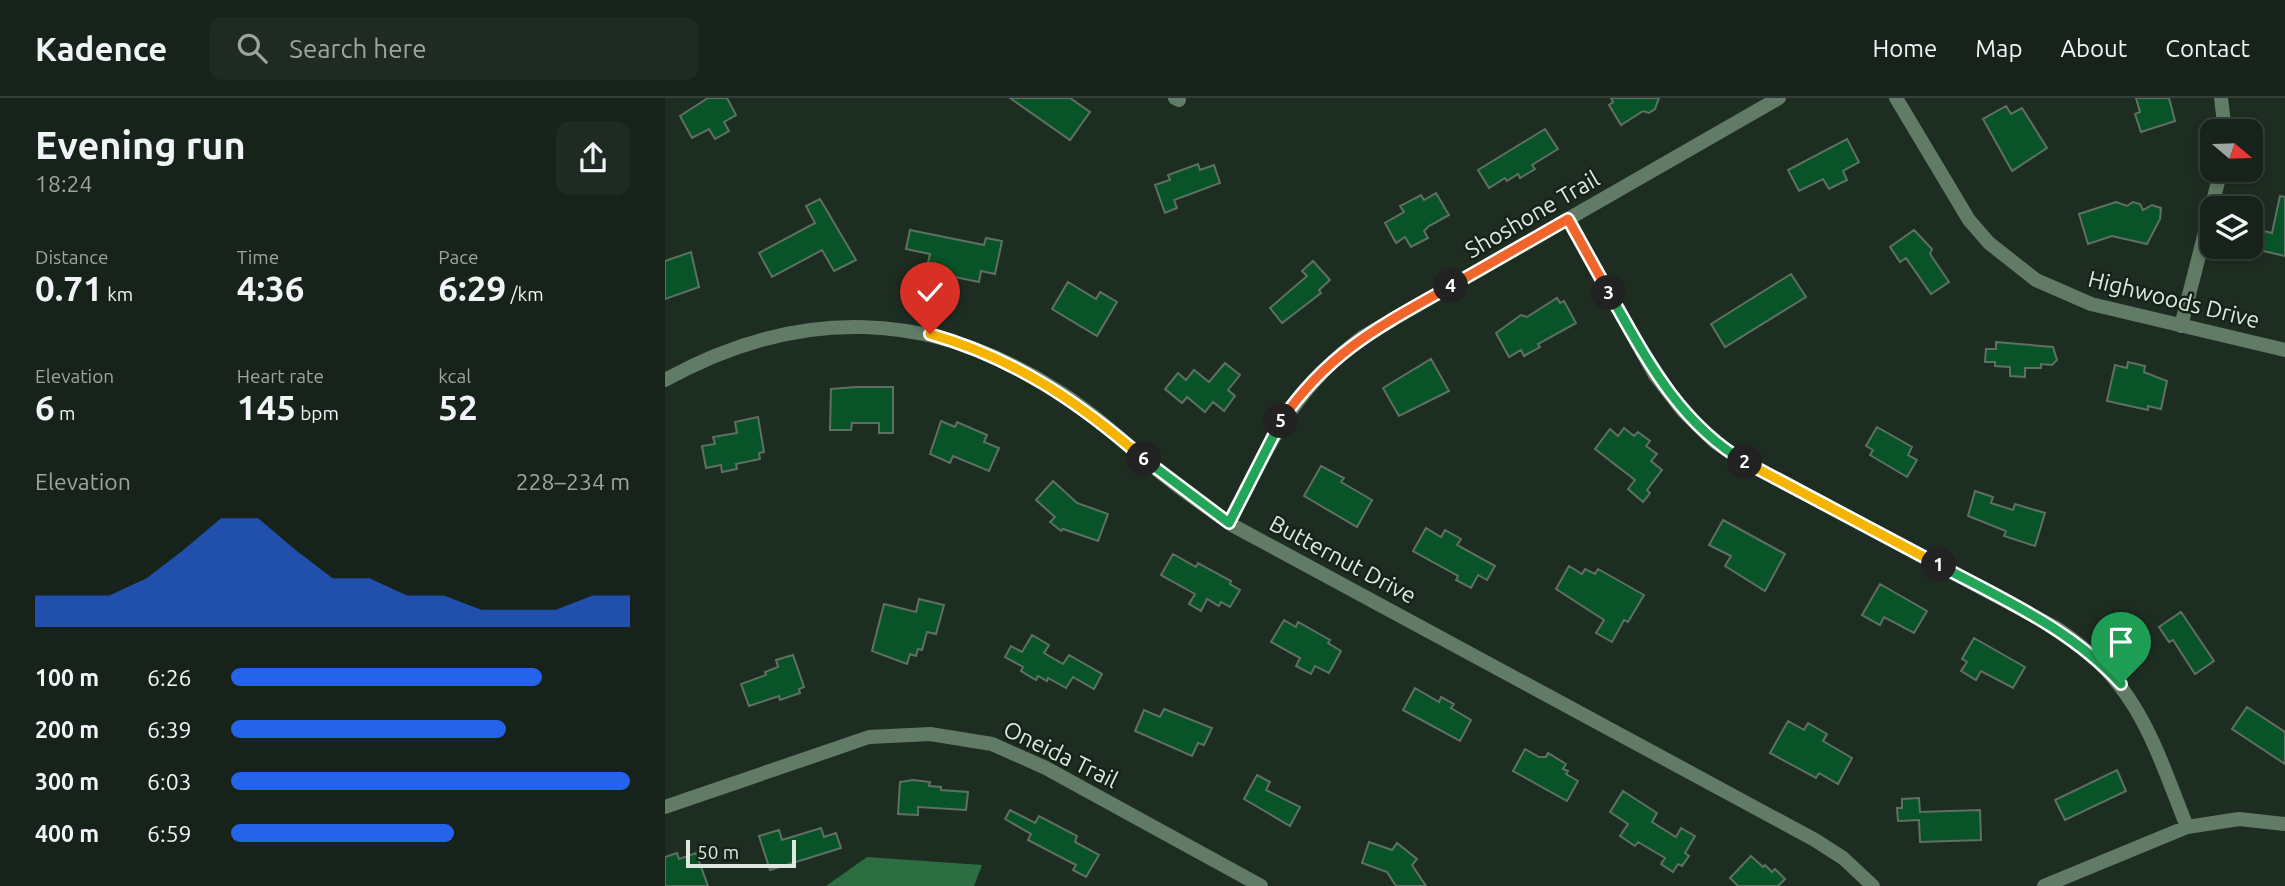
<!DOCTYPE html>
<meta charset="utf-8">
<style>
:root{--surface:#16221a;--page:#1f2a23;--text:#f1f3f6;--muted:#9ea4a2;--line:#353f39;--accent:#2563eb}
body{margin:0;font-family:Ubuntu,sans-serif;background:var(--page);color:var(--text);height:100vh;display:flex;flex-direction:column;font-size:26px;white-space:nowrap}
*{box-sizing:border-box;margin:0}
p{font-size:23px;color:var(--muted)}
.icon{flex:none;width:38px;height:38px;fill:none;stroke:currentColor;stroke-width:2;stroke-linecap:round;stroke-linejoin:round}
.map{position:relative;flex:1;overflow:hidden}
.side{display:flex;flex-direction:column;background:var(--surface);width:665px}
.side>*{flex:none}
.needle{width:46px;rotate:109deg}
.buttons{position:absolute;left:1535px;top:21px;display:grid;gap:14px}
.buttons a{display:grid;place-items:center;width:63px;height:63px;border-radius:14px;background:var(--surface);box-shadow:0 4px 10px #0003,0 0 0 2px var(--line);font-size:35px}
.scale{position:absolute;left:21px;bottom:18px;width:110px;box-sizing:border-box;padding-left:7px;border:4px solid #dee8e0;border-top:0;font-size:19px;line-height:24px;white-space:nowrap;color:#dee8e0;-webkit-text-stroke:5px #152318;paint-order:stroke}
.pin{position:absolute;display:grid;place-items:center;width:60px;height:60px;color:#fff;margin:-72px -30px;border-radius:50% 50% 50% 0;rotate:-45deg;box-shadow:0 0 7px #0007}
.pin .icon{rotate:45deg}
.km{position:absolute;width:35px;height:35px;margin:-18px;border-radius:50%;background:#222;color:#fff;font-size:19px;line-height:35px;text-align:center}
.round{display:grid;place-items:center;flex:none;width:74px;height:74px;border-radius:14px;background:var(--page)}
.overview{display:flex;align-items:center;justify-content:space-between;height:119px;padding:0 35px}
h1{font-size:38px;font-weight:600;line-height:52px}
.metrics{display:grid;grid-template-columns:repeat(3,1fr);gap:10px;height:119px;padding:7px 35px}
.metrics div{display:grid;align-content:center}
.metrics b{font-size:35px;font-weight:600}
.metrics small{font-size:19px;font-weight:400}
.metrics p{font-size:19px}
.chart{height:196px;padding:14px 35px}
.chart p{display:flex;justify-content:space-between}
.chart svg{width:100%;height:126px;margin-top:7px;fill:var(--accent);opacity:.7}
ul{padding:0 35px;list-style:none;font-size:23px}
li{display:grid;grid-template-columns:112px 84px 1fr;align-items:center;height:52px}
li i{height:18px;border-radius:9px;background:var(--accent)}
header{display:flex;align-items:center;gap:42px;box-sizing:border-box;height:98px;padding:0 35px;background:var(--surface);border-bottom:2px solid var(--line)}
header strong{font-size:33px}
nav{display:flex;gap:38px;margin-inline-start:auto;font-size:24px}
.search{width:490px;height:63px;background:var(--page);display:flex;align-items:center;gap:18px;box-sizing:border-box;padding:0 24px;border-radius:14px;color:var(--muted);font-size:26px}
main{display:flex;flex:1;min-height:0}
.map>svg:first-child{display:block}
.forest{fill:#2c6e41}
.building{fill:#095328;stroke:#5f7063;stroke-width:2}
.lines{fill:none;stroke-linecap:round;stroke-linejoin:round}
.minor{stroke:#617b67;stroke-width:14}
.split-1-casing{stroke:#fff;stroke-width:14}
.split-2-casing{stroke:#fff;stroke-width:14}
.split-3-casing{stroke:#fff;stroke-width:14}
.split-4-casing{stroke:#fff;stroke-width:14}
.split-5-casing{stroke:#fff;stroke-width:14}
.split-6-casing{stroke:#fff;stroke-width:14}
.split-7-casing{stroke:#fff;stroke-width:14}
.split-1{stroke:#22a559;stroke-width:9}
.split-2{stroke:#f5b400;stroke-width:9}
.split-3{stroke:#22a559;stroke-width:9}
.split-4{stroke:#f0652b;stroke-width:9}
.split-5{stroke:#f0652b;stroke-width:9}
.split-6{stroke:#22a559;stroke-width:9}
.split-7{stroke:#f5b400;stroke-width:9}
.labels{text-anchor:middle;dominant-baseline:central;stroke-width:5;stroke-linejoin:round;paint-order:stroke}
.street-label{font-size:23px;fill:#dee8e0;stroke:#152318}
</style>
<header>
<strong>Kadence</strong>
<div class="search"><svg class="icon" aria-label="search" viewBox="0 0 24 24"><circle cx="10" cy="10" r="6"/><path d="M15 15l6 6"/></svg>Search here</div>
<nav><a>Home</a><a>Map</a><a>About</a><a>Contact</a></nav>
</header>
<main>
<section class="side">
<div class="overview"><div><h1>Evening run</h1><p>18:24</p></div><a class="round"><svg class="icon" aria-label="share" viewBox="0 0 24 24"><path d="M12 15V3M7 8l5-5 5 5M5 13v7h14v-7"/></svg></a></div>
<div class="metrics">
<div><p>Distance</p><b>0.71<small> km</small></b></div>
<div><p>Time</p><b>4:36</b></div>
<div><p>Pace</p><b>6:29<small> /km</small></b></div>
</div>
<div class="metrics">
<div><p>Elevation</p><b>6<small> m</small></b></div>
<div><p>Heart rate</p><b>145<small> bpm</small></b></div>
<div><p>kcal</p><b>52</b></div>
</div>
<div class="chart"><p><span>Elevation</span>228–234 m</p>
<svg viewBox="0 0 160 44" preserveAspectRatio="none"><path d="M0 44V33L10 33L20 33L30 27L40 17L50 6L60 6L70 17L80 27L90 27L100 33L110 33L120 38L130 38L140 38L150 33L160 33V44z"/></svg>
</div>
<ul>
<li><b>100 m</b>6:26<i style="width:78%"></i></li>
<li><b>200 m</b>6:39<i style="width:69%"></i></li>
<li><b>300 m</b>6:03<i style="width:100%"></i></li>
<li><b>400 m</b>6:59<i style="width:56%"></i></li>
</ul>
</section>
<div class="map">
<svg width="1620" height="788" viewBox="0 0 1620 788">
<rect width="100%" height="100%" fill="#1e2d22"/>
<path class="forest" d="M 202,759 L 317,767 L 309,788 L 161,788 Z"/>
<path class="building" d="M 43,0 L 62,0 L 71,17 L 59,24 L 64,33 L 50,41 L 44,31 L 27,40 L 15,18 Z
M 345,0 L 405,0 L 425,14 L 405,42 Z
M 946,0 L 994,0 L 990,11 L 984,15 L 978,13 L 956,27 L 944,7 L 948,4 Z
M 1471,0 L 1504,0 L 1510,23 L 1476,34 L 1470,16 L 1475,14 Z
M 1341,8 L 1346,16 L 1357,10 L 1382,50 L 1347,73 L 1318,21 Z
M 880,31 L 893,51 L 867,67 L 870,71 L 855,80 L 853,76 L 842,83 L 840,80 L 824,90 L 813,72 Z
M 1182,41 L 1194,64 L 1178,73 L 1182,82 L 1164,91 L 1158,81 L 1134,93 L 1123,72 Z
M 533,66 L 535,72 L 549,67 L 555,85 L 509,102 L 512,110 L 500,115 L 490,87 L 505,82 L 503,77 Z
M 771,95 L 784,117 L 764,128 L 759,133 L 763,140 L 746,149 L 740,139 L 731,145 L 720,125 L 739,114 L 735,108 L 756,97 L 759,102 Z
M 1615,98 L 1620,99 L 1620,158 L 1594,152 L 1599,133 L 1607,135 Z
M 155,101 L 191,162 L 169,173 L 157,152 L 107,179 L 94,155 L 150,125 L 141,108 Z
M 1451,104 L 1462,108 L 1468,104 L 1475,106 L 1478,112 L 1487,107 L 1496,110 L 1495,121 L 1482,146 L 1447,138 L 1423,146 L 1414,116 Z
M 245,132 L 319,147 L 321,140 L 337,143 L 330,176 L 316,173 L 314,184 L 261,173 L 265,156 L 241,151 Z
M 1249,132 L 1267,151 L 1265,156 L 1284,184 L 1266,196 L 1241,160 L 1235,164 L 1225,149 Z
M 26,154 L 34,189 L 0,201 L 0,163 Z
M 648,163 L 665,182 L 654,192 L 656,195 L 617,225 L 605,210 L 642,178 L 637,173 Z
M 1126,176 L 1141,199 L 1060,249 L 1046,226 Z
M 403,184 L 431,201 L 435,194 L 452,204 L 432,238 L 387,211 Z
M 892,200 L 895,205 L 899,203 L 911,225 L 873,246 L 875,249 L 859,258 L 856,252 L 844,259 L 831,235 L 856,217 L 862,219 Z
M 1331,244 L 1388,249 L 1392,262 L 1387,267 L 1376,266 L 1376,270 L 1360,270 L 1360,279 L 1345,278 L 1345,269 L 1330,268 L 1330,264 L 1320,264 L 1321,251 L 1331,251 Z
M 766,261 L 784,293 L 734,318 L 718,290 Z
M 1463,264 L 1480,268 L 1479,274 L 1502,283 L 1496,311 L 1483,308 L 1483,312 L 1442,303 L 1450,267 L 1462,270 Z
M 560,265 L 575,277 L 563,292 L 570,298 L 559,313 L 548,304 L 540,314 L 522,299 L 517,305 L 500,291 L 513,275 L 521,282 L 529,272 L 544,284 Z
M 191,289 L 228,289 L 228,335 L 214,335 L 214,325 L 187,325 L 186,332 L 165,332 L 166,291 Z
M 93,319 L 99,354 L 94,355 L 95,361 L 71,366 L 72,371 L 57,374 L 56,367 L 41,370 L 37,348 L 50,346 L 48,339 L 72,335 L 70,324 Z
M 276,323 L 290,329 L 292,324 L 322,337 L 319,344 L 334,350 L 324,373 L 288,358 L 285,365 L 265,356 Z
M 1212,329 L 1247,349 L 1243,357 L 1252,362 L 1242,379 L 1205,357 L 1208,352 L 1201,348 Z
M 959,330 L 969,338 L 973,334 L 985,343 L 981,348 L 992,356 L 986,363 L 997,372 L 982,392 L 985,395 L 978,404 L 963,391 L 970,382 L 930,351 L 945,331 L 953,338 Z
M 656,368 L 679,380 L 676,384 L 707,402 L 692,429 L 639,398 Z
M 388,383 L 412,405 L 443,416 L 433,443 L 398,431 L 396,433 L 385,424 L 390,419 L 371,402 Z
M 1310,393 L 1328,399 L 1326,405 L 1348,412 L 1350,406 L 1380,415 L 1370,448 L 1339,438 L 1341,433 L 1303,418 Z
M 1058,422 L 1120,456 L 1100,493 L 1060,468 L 1066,458 L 1044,447 Z
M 761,430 L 776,439 L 780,432 L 796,441 L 792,447 L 830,468 L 822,482 L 813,477 L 806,490 L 791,482 L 793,478 L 748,453 Z
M 508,456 L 531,469 L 533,465 L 566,483 L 565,486 L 575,492 L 565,509 L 556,504 L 554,508 L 542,501 L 536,513 L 524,506 L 530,496 L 496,477 Z
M 904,468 L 917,476 L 920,471 L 930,476 L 933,471 L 979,497 L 963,524 L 959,522 L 947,544 L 931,535 L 939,522 L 891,491 Z
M 1215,486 L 1262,513 L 1249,535 L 1219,519 L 1215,527 L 1197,517 Z
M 254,501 L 279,507 L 271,536 L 262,534 L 257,552 L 253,551 L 251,558 L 245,556 L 242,566 L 207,553 L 219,506 L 251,514 Z
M 1516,514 L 1549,563 L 1530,576 L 1508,542 L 1504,544 L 1494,529 Z
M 619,522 L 631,529 L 633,524 L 665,542 L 663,545 L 676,553 L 664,575 L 650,568 L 646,576 L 631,568 L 635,560 L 606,544 Z
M 367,537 L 384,547 L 379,555 L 398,566 L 404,557 L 437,576 L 429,591 L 408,579 L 401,590 L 383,580 L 382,583 L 373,578 L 371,582 L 356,573 L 358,569 L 340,559 L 346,548 L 357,554 Z
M 1309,540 L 1360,569 L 1348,590 L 1316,573 L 1311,582 L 1296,573 L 1302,564 L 1297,561 Z
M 128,557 L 139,589 L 134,591 L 135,595 L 115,602 L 114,598 L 84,608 L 76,586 L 101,577 L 100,574 L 113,569 L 111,562 Z
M 750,590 L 774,604 L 776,599 L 789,606 L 786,610 L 806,622 L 795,643 L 738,612 Z
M 1582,609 L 1620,634 L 1620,666 L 1567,631 Z
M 499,611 L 547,630 L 539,647 L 533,645 L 527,658 L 470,633 L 479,612 L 495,619 Z
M 1123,623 L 1139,632 L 1143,625 L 1162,636 L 1158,643 L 1187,660 L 1173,686 L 1154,675 L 1151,680 L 1105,655 Z
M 860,651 L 874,659 L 881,659 L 883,655 L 901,666 L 898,671 L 903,673 L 901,676 L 913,683 L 902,703 L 848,673 Z
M 1452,672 L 1461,693 L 1400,722 L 1390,702 Z
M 592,677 L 605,684 L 601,692 L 635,709 L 625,728 L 579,701 Z
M 248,682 L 265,684 L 264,688 L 276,689 L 276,692 L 303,694 L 301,712 L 253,709 L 253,717 L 233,716 L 235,684 Z
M 958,693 L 992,715 L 987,724 L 1011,739 L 1016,730 L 1030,738 L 1020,755 L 1024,758 L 1017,768 L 1013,766 L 1008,774 L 996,766 L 1000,760 L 973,744 L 970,748 L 955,738 L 963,726 L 945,714 Z
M 1254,700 L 1255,714 L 1315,712 L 1316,742 L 1255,744 L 1254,722 L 1233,723 L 1232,710 L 1237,710 L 1237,701 Z
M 345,712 L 370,725 L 374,718 L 412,738 L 410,744 L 434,757 L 421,779 L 408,772 L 411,767 L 363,742 L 366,736 L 340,721 Z
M 156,730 L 159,739 L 171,735 L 176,750 L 105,772 L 94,738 L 114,732 L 117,742 Z
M 704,744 L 727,752 L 732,745 L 752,761 L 747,767 L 761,788 L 731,788 L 722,774 L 697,765 Z
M 12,755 L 14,761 L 31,755 L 43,788 L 0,788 L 0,759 Z
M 1086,758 L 1098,769 L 1100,767 L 1107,774 L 1110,771 L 1120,781 L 1113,788 L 1073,788 L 1065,780 Z"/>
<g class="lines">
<path class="minor" d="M 510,0 L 514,2
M 1231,0 L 1304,122 L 1324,145 L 1371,182 L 1426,206 L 1620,252
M 1556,0 L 1560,33
M 903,121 L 990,277 L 1018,313 L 1050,344 L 1077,362 L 1393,531 C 1473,585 1488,643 1522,729
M 1516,228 L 1556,72
M 0,282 C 133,208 267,211 395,294 C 431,317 462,347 495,374 C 518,393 543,410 567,427 L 1150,742 L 1178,760 L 1208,788
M 564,424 C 604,348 627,291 699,238 L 1114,0
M 0,709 L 204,639 L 265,636 L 327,646 L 381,670 L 596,788
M 1379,788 L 1522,729 L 1574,721 L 1620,726"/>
</g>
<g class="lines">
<defs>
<path id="split-1" d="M 1274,467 C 1339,502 1406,531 1456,586"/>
<path id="split-2" d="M 1080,364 L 1274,467"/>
<path id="split-3" d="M 944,195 C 981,260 1013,324 1080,364"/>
<path id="split-4" d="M 786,188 L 903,121 L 944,195"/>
<path id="split-5" d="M 616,323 C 663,254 715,228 786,188"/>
<path id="split-6" d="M 479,361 L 564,425 L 616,323"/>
<path id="split-7" d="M 265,236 C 349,260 414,304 479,361"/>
</defs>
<use href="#split-1" class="split-1-casing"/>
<use href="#split-2" class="split-2-casing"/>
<use href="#split-3" class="split-3-casing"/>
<use href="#split-4" class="split-4-casing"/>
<use href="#split-5" class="split-5-casing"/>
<use href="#split-6" class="split-6-casing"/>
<use href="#split-7" class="split-7-casing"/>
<use href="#split-1" class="split-1"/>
<use href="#split-2" class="split-2"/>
<use href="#split-3" class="split-3"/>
<use href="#split-4" class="split-4"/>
<use href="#split-5" class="split-5"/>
<use href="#split-6" class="split-6"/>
<use href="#split-7" class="split-7"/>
</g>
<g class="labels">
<g class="street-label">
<text transform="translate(867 116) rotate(-30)">Shoshone Trail</text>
<text transform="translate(1509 201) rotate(14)">Highwoods Drive</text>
<text transform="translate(678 461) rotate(28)">Butternut Drive</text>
<text transform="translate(396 656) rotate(26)">Oneida Trail</text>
</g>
</g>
</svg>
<div class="buttons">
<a><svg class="needle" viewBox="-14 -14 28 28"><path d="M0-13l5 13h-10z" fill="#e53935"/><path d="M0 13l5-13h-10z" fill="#9ea4a2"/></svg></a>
<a><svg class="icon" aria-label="layers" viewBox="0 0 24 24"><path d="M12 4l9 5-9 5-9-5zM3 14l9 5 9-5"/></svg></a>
</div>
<div class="scale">50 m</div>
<div class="pin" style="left:1456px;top:586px;background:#1e9e55"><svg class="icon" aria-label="arrive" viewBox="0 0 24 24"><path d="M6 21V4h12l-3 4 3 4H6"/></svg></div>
<div class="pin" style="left:265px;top:236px;background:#d93025"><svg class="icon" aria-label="check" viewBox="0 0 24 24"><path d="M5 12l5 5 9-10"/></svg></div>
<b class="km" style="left:1274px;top:467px">1</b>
<b class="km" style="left:1080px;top:364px">2</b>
<b class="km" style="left:944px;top:195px">3</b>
<b class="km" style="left:786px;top:188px">4</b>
<b class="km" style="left:616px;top:323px">5</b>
<b class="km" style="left:479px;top:361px">6</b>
</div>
</main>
